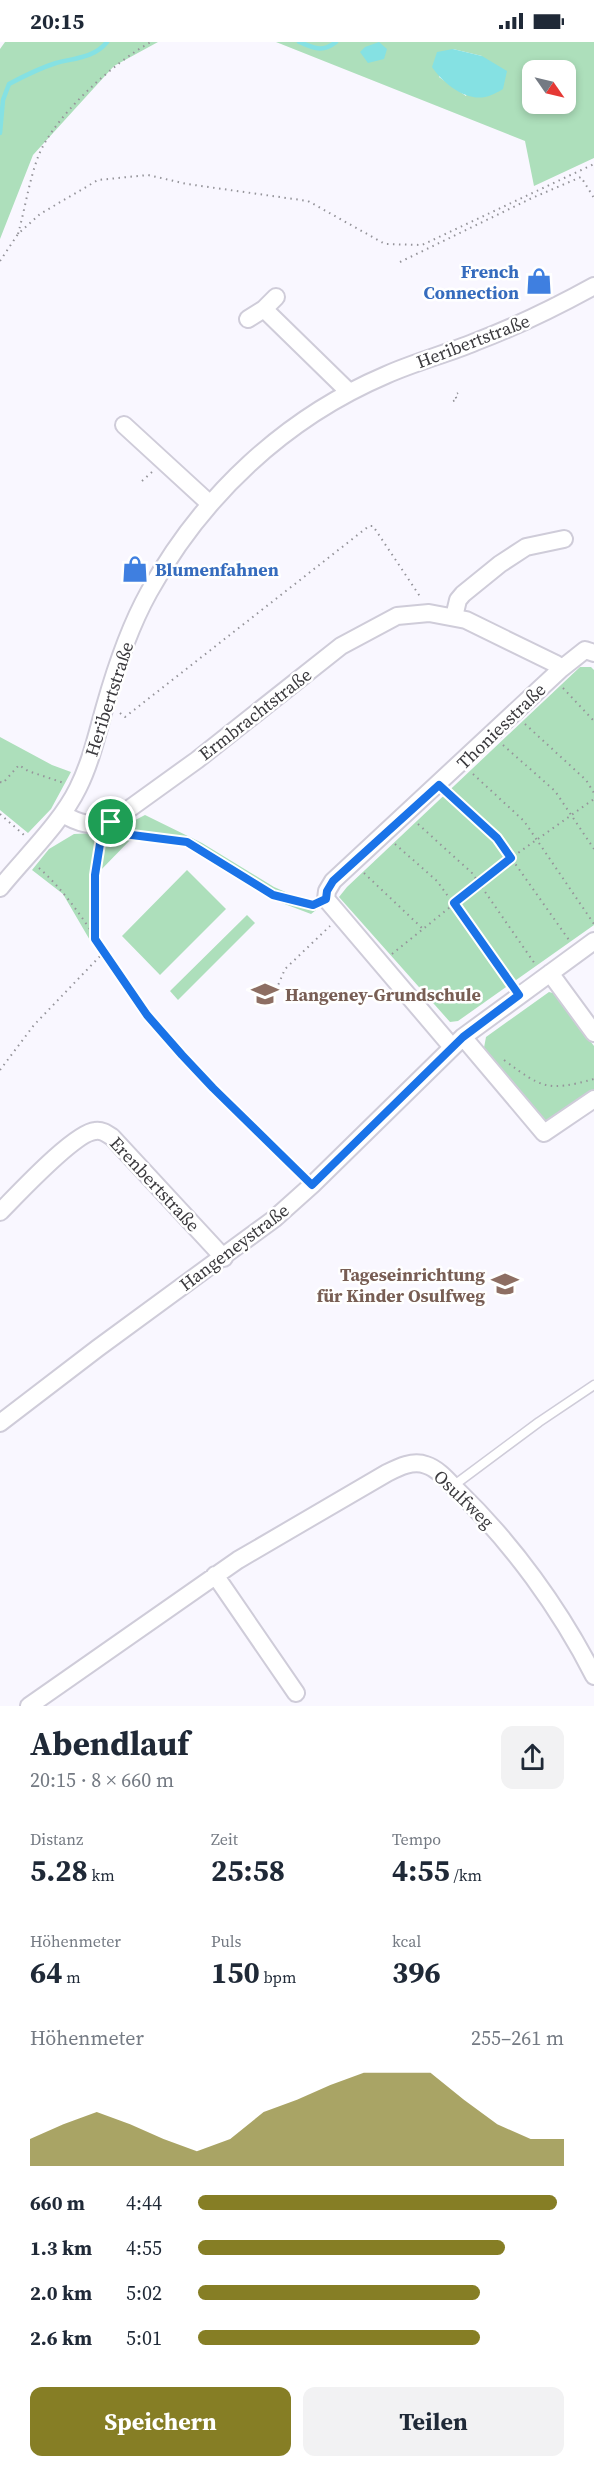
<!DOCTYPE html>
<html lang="de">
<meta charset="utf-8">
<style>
:root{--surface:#fff;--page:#f2f2f3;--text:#1f2937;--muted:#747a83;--accent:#867e25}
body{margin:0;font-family:"Source Serif 4",serif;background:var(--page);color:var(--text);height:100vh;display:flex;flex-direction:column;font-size:22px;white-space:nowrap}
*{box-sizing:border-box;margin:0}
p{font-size:20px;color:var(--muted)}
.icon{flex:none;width:33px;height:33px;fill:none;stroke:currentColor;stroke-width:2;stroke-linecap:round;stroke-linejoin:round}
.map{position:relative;height:1664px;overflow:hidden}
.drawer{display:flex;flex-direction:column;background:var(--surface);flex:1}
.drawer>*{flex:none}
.needle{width:39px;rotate:124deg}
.controls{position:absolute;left:522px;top:18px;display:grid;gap:12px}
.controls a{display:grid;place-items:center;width:54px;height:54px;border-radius:12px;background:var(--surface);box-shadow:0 3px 9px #0003;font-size:30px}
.pin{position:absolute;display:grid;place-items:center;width:51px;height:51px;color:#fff;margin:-26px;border:3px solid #fff;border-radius:50%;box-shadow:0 2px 6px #0007}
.round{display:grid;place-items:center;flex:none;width:63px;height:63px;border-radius:12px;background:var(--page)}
.summary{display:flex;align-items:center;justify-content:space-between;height:102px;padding:0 30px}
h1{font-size:33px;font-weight:700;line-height:45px}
.figures{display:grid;grid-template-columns:repeat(3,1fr);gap:9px;height:102px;padding:6px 30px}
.figures div{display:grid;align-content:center}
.figures b{font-size:30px;font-weight:700}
.figures small{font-size:16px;font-weight:400}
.figures p{font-size:16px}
.chart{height:168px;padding:12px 30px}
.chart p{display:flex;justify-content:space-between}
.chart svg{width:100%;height:108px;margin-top:6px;fill:var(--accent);opacity:.7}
.cta{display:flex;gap:12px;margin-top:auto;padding:12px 30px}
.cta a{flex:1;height:69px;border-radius:12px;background:var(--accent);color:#fff;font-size:24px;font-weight:700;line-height:69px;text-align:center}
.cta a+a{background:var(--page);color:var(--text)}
ul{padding:0 30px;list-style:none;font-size:20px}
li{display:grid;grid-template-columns:96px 72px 1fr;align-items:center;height:45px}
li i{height:15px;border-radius:8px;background:var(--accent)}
.status{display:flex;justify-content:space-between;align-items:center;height:42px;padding:0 30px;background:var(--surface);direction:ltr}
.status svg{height:16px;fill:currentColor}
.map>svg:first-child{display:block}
.green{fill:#addfbb;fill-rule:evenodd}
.water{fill:#85e1e3}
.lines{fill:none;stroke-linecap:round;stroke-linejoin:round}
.stream{stroke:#85e1e3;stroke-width:4.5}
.service-casing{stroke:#cfccd9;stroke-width:11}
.minor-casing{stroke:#cfccd9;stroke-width:20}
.path{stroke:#95949a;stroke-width:2;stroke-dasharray:1.5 4.5;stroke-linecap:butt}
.service{stroke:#fff;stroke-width:8}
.minor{stroke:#fff;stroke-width:16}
.route-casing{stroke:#fff;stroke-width:12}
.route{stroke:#1a73e8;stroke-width:8}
.labels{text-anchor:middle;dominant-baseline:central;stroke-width:5;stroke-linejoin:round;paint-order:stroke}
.shop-label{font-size:18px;font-weight:bold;fill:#366cbe;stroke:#fff;text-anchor:end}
.street-label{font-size:18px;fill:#3a393d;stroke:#fff}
.education-label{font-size:18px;font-weight:bold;fill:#785e54;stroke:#fff;text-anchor:start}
</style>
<div class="status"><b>20:15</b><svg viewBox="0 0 49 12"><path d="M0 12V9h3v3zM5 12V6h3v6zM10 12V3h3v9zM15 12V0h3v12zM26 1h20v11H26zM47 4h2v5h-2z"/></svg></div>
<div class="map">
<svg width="594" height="1664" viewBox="0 0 594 1664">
<rect width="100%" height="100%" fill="#f9f7ff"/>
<path class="green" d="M 5,0 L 158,0 L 114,24 L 33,113 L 0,197 L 0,7 Z
M 276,0 L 594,0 L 594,116 L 534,144 L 525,99 ZM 453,7 L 482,14 L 466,54 L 439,35 ZM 532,28 L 566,28 L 566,62 L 532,62 Z
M 580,625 L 591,625 L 594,628 L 594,883 L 458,979 L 450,980 L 339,855 L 347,845 Z
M 0,695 L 52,723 L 71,730 L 51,767 L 28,791 L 0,768 Z
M 145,773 L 202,801 L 274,845 L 320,865 L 311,872 L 282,861 L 185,802 L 133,795 L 98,831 L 97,896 L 91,900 L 63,852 L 32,828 L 49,807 L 74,792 L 112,790 Z
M 187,828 L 226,867 L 160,933 L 122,894 Z
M 247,873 L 255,881 L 178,958 L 170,949 Z
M 549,950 L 553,951 L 594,1004 L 594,1052 L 549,1083 L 540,1080 L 483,1011 L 486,995 Z"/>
<path class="water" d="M 379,0 L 387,7 L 384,17 L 368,21 L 360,10 L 365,5 Z
M 453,7 L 482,14 L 507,29 L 503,47 C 498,50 491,54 485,55 C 465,59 443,41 432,25 L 437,10 Z"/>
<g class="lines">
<path class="stream" d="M 299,0 C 315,6 322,11 336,0
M 0,91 L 3,58 L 9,42 C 24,34 40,26 56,21 C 75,16 94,16 107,0"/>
<defs>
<path id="service" d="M 453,1444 L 539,1380 L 594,1343"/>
<path id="minor" d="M 276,255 L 264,267 L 349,350
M 248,277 L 264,267
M 124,383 L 209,461
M 454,575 L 458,558 L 463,552 L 500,522 L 526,505 L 564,497
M 63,772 C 77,781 95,786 111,780 L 197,718 L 341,604 L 397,574 L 429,571 L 466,578 L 556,622 L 561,627 L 585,608 L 594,611
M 0,846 C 25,815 61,781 78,746 C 91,720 97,692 105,664 C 116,625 129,586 149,550 C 202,454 285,376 386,333 C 415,320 446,312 475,300 C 517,284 556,265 594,244
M 550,931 L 594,991
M 463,995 L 544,1091 L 594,1057
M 452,1005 L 326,857 L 327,849 L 333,839 L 561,627
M 0,1170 C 17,1153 74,1091 95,1089 C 102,1088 106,1091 112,1095 L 224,1216
M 0,1381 L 98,1306 L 274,1177 L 312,1143 L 463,995 L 594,899
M 215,1533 L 296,1651
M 29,1664 L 238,1518 L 387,1431 C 399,1425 413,1418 426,1423 C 439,1427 449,1440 458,1449 C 512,1501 560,1567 594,1634"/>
</defs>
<use href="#service" class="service-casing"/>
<use href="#minor" class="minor-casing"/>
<path class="path" d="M 18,192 C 25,167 29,139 38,115 C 53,75 114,20 151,0
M 0,219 L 18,192 L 40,172 L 98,138 L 148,133 L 187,142 L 308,159 L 385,202 L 422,203 L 594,122
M 400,220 L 532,156 L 581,135 L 594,156
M 453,359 L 457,358 L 455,353 L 458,351
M 142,439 L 153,429
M 563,646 L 594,679
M 120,671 L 125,675 L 369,484 L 373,484 L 421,556
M 525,682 L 586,738 L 594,751
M 503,703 L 555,749 L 594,807
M 473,732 L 524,779 L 594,882
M 0,740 L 3,741 L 19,723 L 28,729 L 64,741
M 450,753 L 497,796 L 569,898
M 0,772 L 24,793
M 418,782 L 472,831 L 535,922
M 122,790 L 187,800 L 273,853 L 312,863
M 395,802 L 437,839 L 510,940
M 39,826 C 84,866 110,925 147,972 C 192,1031 249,1081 302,1132
M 364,831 L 422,886
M 95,897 L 95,833 L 100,798
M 392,912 L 511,816 L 594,757
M 276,948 L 285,927 L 330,884
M 504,1018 C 542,1046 547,1050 594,1037
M 0,1028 L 34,983 L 104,910"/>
<use href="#service" class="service"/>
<use href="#minor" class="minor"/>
</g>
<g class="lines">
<defs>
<path id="route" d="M 439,743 L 497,796 L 511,816 L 454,861 L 519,953 L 463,995 L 312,1143 L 213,1046 L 182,1013 L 147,973 L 95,897 L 95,833 L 103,783 L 111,780 L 124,792 L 187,800 L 273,853 L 313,863 L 326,857 L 327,849 L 333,839 Z"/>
</defs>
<use href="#route" class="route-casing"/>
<use href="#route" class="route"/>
</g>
<defs>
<symbol id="shop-bare" viewBox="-9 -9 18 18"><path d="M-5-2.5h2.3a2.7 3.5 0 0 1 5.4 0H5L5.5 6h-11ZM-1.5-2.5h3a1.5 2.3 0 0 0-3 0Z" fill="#3f7fe0" stroke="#fff" stroke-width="2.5" paint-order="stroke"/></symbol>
<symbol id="school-bare" viewBox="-9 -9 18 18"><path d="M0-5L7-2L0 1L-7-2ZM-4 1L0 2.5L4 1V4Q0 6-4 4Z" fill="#8d6e63" stroke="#fff" stroke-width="2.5" paint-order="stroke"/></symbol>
</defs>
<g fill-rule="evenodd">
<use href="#shop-bare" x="520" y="220" width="38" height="38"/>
<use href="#shop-bare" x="116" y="508" width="38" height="38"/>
<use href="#school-bare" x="246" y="933" width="38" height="38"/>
<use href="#school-bare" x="486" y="1223" width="38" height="38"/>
</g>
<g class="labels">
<g class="shop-label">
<text x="519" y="229">French<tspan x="519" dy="21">Connection</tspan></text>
<text x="155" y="527" text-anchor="start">Blumenfahnen</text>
</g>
<g class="street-label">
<text transform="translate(473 299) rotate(-21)">Heribertstraße</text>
<text transform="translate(109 657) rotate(-72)">Heribertstraße</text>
<text transform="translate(255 672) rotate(-38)">Ermbrachtstraße</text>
<text transform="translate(501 684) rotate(-44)">Thoniesstraße</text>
<text transform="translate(155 1142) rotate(47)">Erenbertstraße</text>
<text transform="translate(234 1205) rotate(-37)">Hangeneystraße</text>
<text transform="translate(464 1457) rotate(44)">Osulfweg</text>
</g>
<g class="education-label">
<text x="285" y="952">Hangeney-Grundschule</text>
<text x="485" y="1232" text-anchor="end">Tageseinrichtung<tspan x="485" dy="21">für Kinder Osulfweg</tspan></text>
</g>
</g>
</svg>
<div class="controls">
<a><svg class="needle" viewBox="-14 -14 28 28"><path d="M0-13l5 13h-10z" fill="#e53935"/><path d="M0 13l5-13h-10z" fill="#747a83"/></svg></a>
</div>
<div class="pin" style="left:111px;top:780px;background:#1e9e55"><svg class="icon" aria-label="arrive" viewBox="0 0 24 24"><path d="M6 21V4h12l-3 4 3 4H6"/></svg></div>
</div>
<section class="drawer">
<div class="summary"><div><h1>Abendlauf</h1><p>20:15 · 8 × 660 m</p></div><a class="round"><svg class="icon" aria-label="share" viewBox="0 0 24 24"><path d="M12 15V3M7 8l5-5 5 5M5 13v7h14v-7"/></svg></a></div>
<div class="figures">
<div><p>Distanz</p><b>5.28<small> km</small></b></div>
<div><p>Zeit</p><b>25:58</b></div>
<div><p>Tempo</p><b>4:55<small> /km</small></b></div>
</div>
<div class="figures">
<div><p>Höhenmeter</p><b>64<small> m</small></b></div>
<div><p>Puls</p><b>150<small> bpm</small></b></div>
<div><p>kcal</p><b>396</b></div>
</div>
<div class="chart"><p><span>Höhenmeter</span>255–261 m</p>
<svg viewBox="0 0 160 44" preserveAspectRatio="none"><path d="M0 44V33L10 27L20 22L30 27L40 33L50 38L60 33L70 22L80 17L90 11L100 6L110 6L120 6L130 17L140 27L150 33L160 33V44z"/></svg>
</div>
<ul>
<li><b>660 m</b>4:44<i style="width:98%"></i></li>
<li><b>1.3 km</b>4:55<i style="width:84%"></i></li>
<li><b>2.0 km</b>5:02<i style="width:77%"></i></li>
<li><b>2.6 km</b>5:01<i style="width:77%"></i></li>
</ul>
<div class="cta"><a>Speichern</a><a>Teilen</a></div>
</section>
